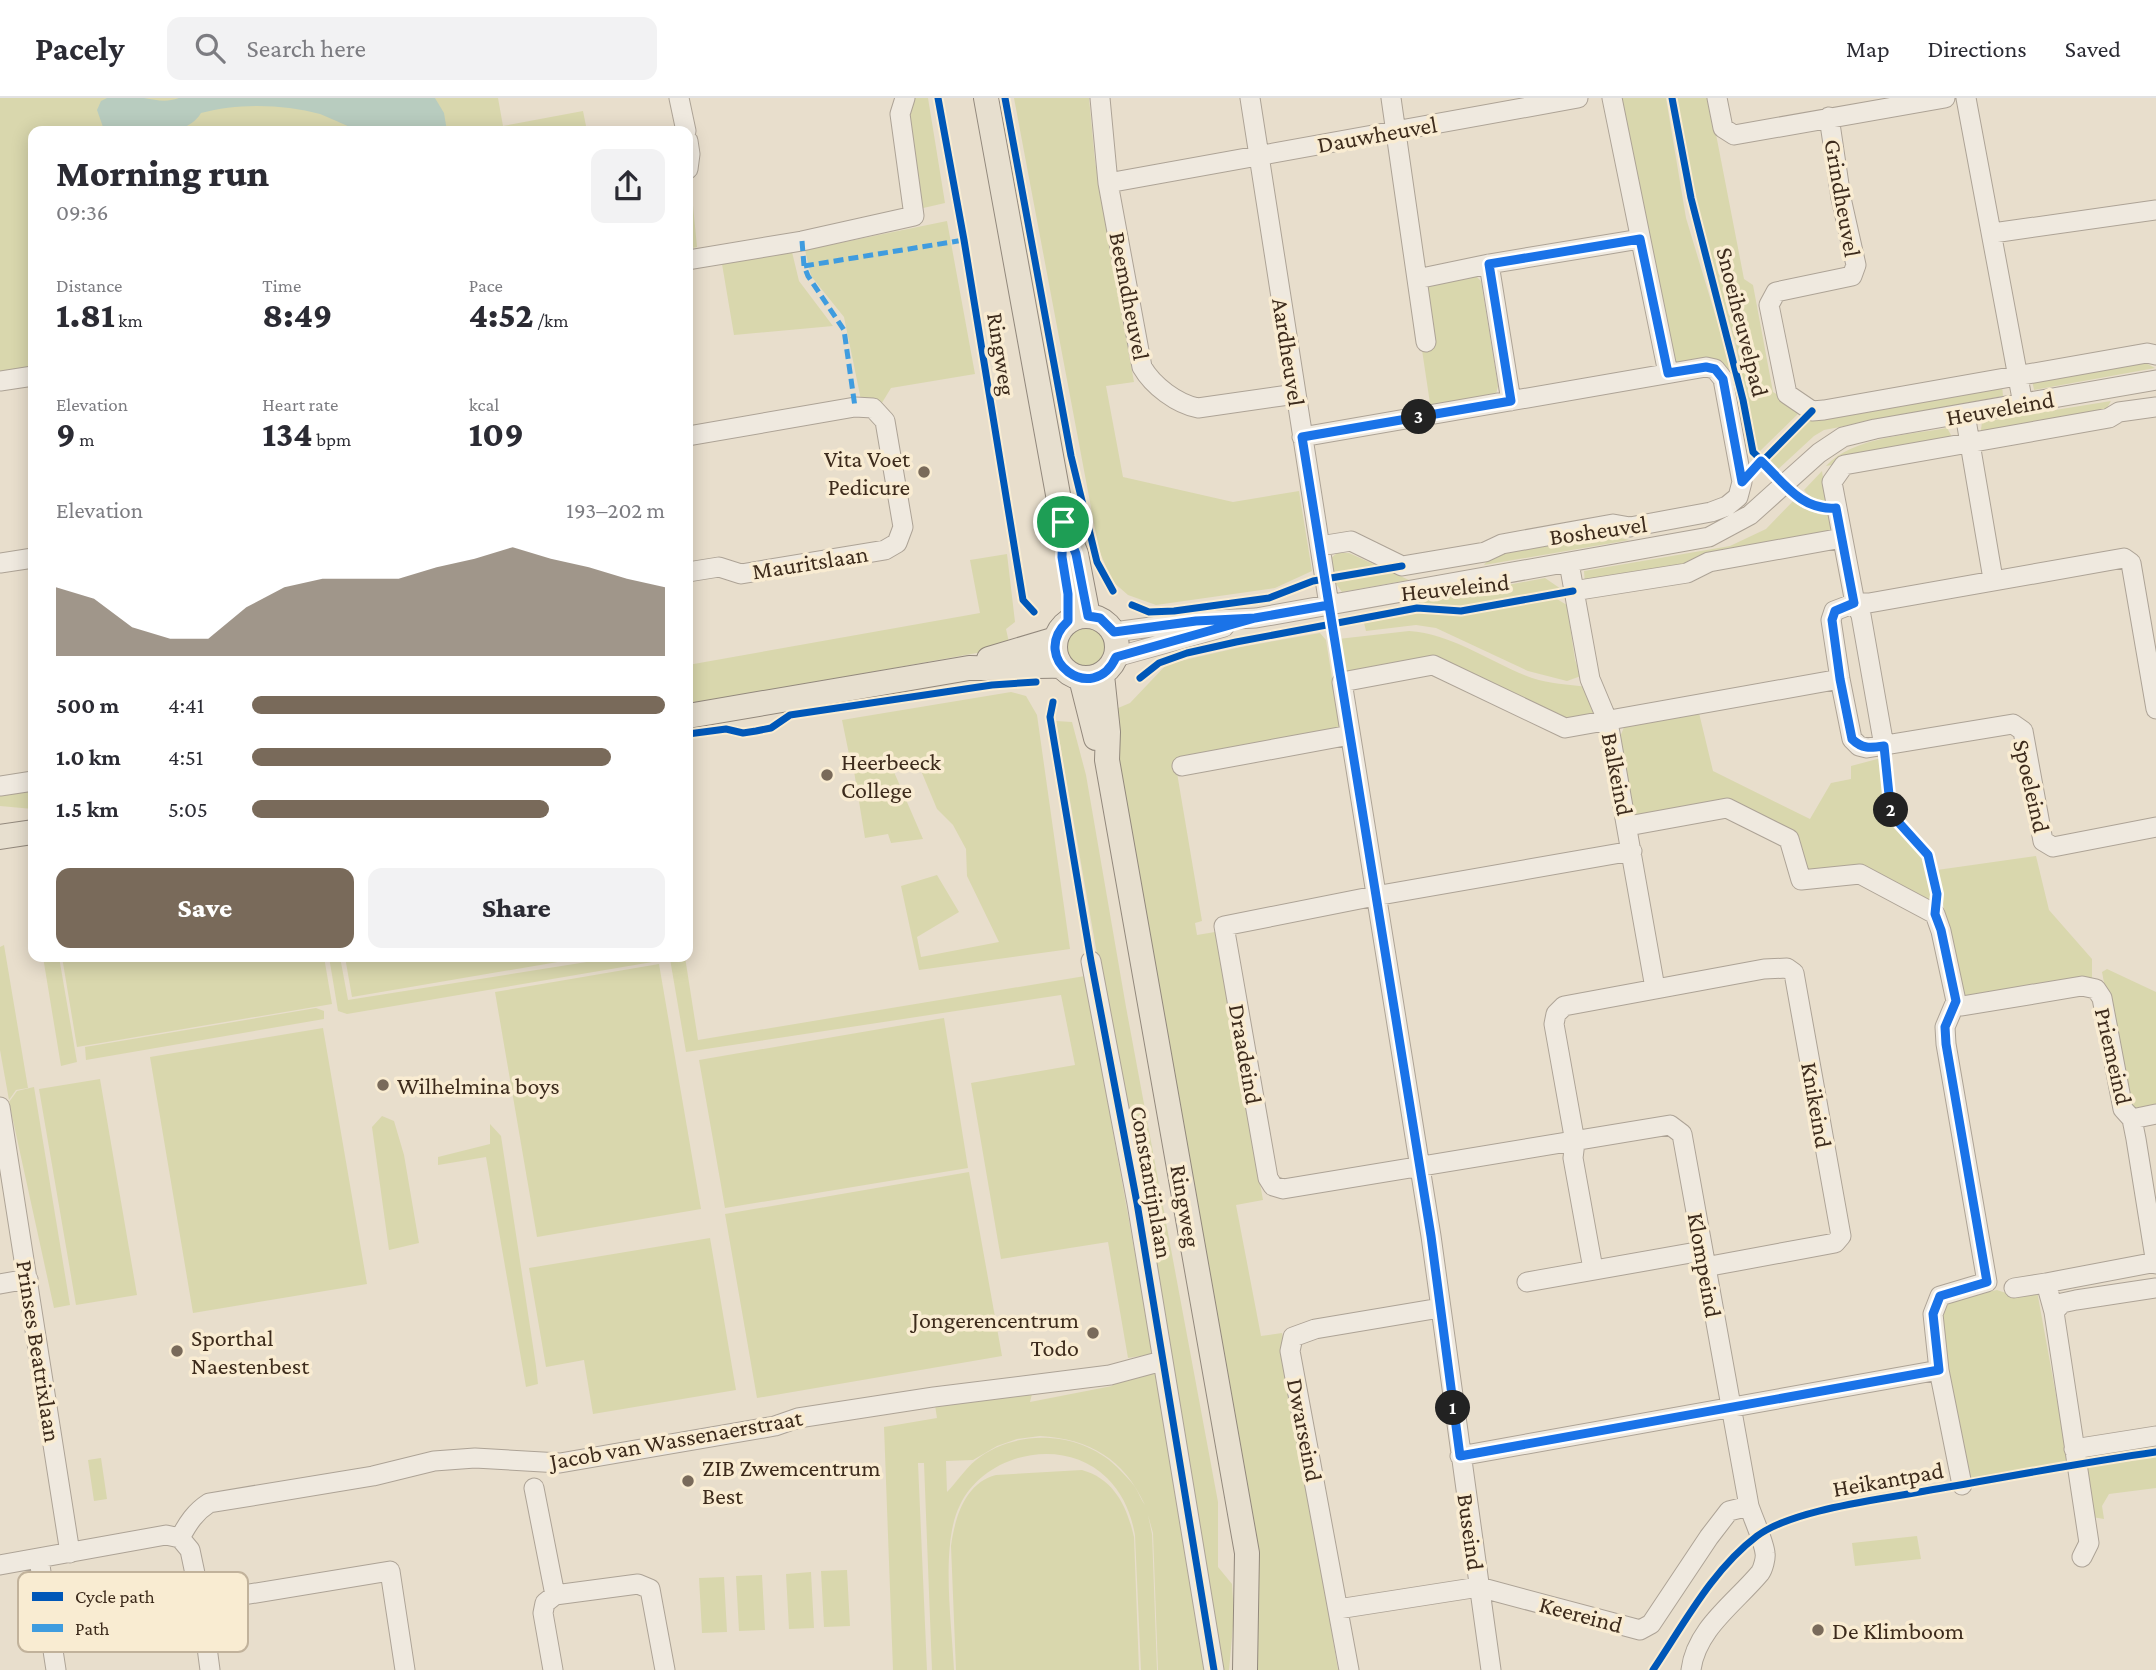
<!DOCTYPE html>
<meta charset="utf-8">
<style>
:root{--surface:#fff;--page:#f2f2f3;--text:#2b2b33;--muted:#7c7c81;--line:#e1e1e2;--accent:#796a5a}
body{margin:0;font-family:"Crimson Pro",serif;background:var(--page);color:var(--text);height:100vh;display:flex;flex-direction:column;font-size:26px;white-space:nowrap}
*{box-sizing:border-box;margin:0}
p{font-size:23px;color:var(--muted)}
.icon{flex:none;width:38px;height:38px;fill:none;stroke:currentColor;stroke-width:2;stroke-linecap:round;stroke-linejoin:round}
.map{position:relative;flex:1;overflow:hidden}
.drawer{position:absolute;left:28px;top:28px;width:665px;height:836px;display:flex;flex-direction:column;background:var(--surface);border-radius:14px;box-shadow:0 4px 18px #0003}
.drawer>*{flex:none}
.pin{position:absolute;display:grid;place-items:center;width:60px;height:60px;color:#fff;margin:-30px;border:4px solid #fff;border-radius:50%;box-shadow:0 2px 7px #0007}
.km{position:absolute;width:35px;height:35px;margin:-18px;border-radius:50%;background:#222;color:#fff;font-size:19px;line-height:35px;text-align:center}
.round{display:grid;place-items:center;flex:none;width:74px;height:74px;border-radius:14px;background:var(--page)}
.overview{display:flex;align-items:center;justify-content:space-between;height:119px;padding:0 28px}
h1{font-size:38px;font-weight:800;line-height:52px}
.stats{display:grid;grid-template-columns:repeat(3,1fr);gap:10px;height:119px;padding:7px 28px}
.stats div{display:grid;align-content:center}
.stats b{font-size:35px;font-weight:800}
.stats small{font-size:19px;font-weight:400}
.stats p{font-size:19px}
.chart{height:196px;padding:14px 28px}
.chart p{display:flex;justify-content:space-between}
.chart svg{width:100%;height:126px;margin-top:7px;fill:var(--accent);opacity:.7}
.cta{display:flex;gap:14px;margin-top:auto;padding:14px 28px}
.cta a{flex:1;height:80px;border-radius:14px;background:var(--accent);color:#fff;font-size:28px;font-weight:800;line-height:80px;text-align:center}
.cta a+a{background:var(--page);color:var(--text)}
ul{padding:0 28px;list-style:none;font-size:23px}
li{display:grid;grid-template-columns:112px 84px 1fr;align-items:center;height:52px}
li i{height:18px;border-radius:9px;background:var(--accent)}
header{display:flex;align-items:center;gap:42px;box-sizing:border-box;height:98px;padding:0 35px;background:var(--surface);border-bottom:2px solid var(--line)}
header strong{font-size:33px}
nav{display:flex;gap:38px;margin-inline-start:auto;font-size:24px}
.search{width:490px;height:63px;background:var(--page);display:flex;align-items:center;gap:18px;box-sizing:border-box;padding:0 24px;border-radius:14px;color:var(--muted);font-size:26px}
.map>svg:first-child{display:block}
.green{fill:#d9d7ad;fill-rule:evenodd}
.water{fill:#b8ccbf}
.lines{fill:none;stroke-linecap:round;stroke-linejoin:round}
.minor-casing{stroke:#ada396;stroke-width:21}
.major-casing{stroke:#92887c;stroke-width:26}
.minor{stroke:#efe9df;stroke-width:19}
.major{stroke:#e7dfcf;stroke-width:24}
.quiet{stroke:#3f9cdf;stroke-width:5;stroke-dasharray:10 5;stroke-linecap:butt}
.cycleway-casing{stroke:#f9ecd2;stroke-width:11}
.cycleway{stroke:#0057b8;stroke-width:7}
.route-casing{stroke:#fff;stroke-width:14}
.route{stroke:#1a73e8;stroke-width:9}
.poi-dot{fill:#796a5a;stroke:#f9ecd2;stroke-width:2.5}
.labels{text-anchor:middle;dominant-baseline:central;stroke-width:7;stroke-linejoin:round;paint-order:stroke}
.street-label{font-size:24px;fill:#3d2b1c;stroke:#f9ecd2}
.poi-label{font-size:24px;fill:#3d2b1c;stroke:#f9ecd2;text-anchor:start}
.key{fill:#f9ecd2;stroke:#c1b29b;stroke-width:2}
.key-label{font-size:19px;fill:#3d2b1c}
</style>
<header>
<strong>Pacely</strong>
<div class="search"><svg class="icon" aria-label="search" viewBox="0 0 24 24"><circle cx="10" cy="10" r="6"/><path d="M15 15l6 6"/></svg>Search here</div>
<nav><a>Map</a><a>Directions</a><a>Saved</a></nav>
</header>
<div class="map">
<svg width="2156" height="1572" viewBox="0 0 2156 1572">
<rect width="100%" height="100%" fill="#e8decc"/>
<path class="green" d="M 0,0 L 498,0 L 503,28 L 583,13 L 587,33 L 33,33 L 33,271 L 0,276 Z
M 909,0 L 928,0 L 945,105 L 919,111 L 904,21 Z
M 1014,0 L 1089,0 L 1095,63 L 1134,284 L 1106,288 L 1123,379 L 1233,404 L 1299,393 L 1312,473 L 1275,490 L 1156,507 L 1128,497 L 1112,483 L 1099,452 Z
M 1622,0 L 1666,0 L 1686,120 L 1724,246 L 1732,286 L 1718,268 L 1673,269 L 1668,257 Z
M 1677,0 L 1709,0 L 1744,181 L 1753,187 L 1773,294 L 1802,312 L 1758,355 L 1735,244 L 1697,117 Z
M 688,97 L 692,97 L 697,149 L 688,151 Z
M 947,123 L 975,276 L 891,290 L 880,308 L 861,302 L 844,219 L 811,178 L 805,152 Z
M 792,154 L 799,183 L 833,228 L 734,237 L 722,166 Z
M 1476,178 L 1481,183 L 1498,288 L 1495,300 L 1431,312 L 1422,252 L 1420,179 Z
M 2140,262 L 2155,270 L 2034,292 L 2032,282 Z
M 2002,287 L 2003,298 L 1824,332 L 1814,338 L 1775,374 L 1766,364 L 1813,319 Z
M 2111,303 L 2103,317 L 1980,339 L 1982,324 Z
M 1947,330 L 1951,337 L 1949,345 L 1826,368 C 1853,339 1909,337 1947,330 Z
M 1822,373 L 1827,406 L 1812,402 L 1804,392 Z
M 1797,399 L 1808,410 L 1829,415 L 1832,435 L 1687,468 L 1585,487 L 1584,473 L 1730,448 L 1766,431 Z
M 1605,437 L 1630,442 L 1484,467 L 1491,458 Z
M 1337,455 L 1349,455 L 1409,482 L 1342,494 L 1334,483 L 1331,460 Z
M 1007,456 L 1015,524 L 1006,531 L 1010,549 L 688,607 L 688,567 L 980,515 L 970,462 Z
M 1545,480 L 1561,491 L 1455,509 L 1406,506 Z
M 1555,500 L 1567,507 L 1575,562 L 1581,578 L 1567,583 L 1528,573 L 1436,530 L 1416,527 L 1366,533 L 1364,525 L 1424,514 L 1457,517 Z
M1064 549a22 22 0 1 1 44 0a22 22 0 1 1-44 0Z
M 1409,533 C 1453,536 1491,565 1532,580 C 1550,586 1568,586 1586,589 L 1596,611 L 1592,619 L 1566,625 L 1436,560 L 1343,576 L 1338,541 Z
M 1320,535 L 1326,542 L 1340,630 L 1175,663 L 1202,823 L 1195,825 L 1197,837 L 1215,834 L 1263,1102 L 1236,1107 L 1261,1238 L 1282,1235 L 1338,1572 L 1253,1572 L 1211,1193 L 1111,613 L 1130,605 L 1167,566 L 1241,549 Z
M 1011,594 L 1026,598 L 1037,617 L 1070,851 L 919,872 L 901,788 L 937,777 L 959,814 L 917,839 L 921,859 L 999,844 L 967,778 L 966,751 L 953,727 L 937,711 L 917,663 L 894,674 L 923,741 L 891,745 L 888,736 L 865,740 L 853,667 L 851,666 L 842,622 Z
M 1699,615 L 1713,673 L 1810,721 L 1831,685 L 1851,681 L 1851,668 L 1881,660 L 1889,718 L 1924,759 L 1932,797 L 1930,808 L 1856,768 L 1805,776 L 1796,738 L 1727,704 L 1634,718 L 1619,641 L 1625,627 Z
M 1056,623 L 1072,624 L 1086,677 L 1126,909 L 1218,1404 L 1218,1469 L 1232,1486 L 1234,1517 L 1229,1572 L 1223,1572 Z
M 33,690 L 33,711 L 0,708 L 0,698 Z
M 2036,758 L 2049,812 L 2092,861 L 2092,885 L 1960,899 L 1937,772 Z
M 4,847 L 28,990 L 16,992 L 9,1002 L 0,952 L 0,849 Z
M 43,859 L 59,859 L 77,964 L 61,968 Z
M 62,859 L 324,859 L 332,906 L 77,949 Z
M 329,859 L 340,859 L 348,902 L 618,859 L 685,859 L 698,942 L 1085,878 L 1153,1256 L 1128,1260 L 1108,1144 L 1001,1161 L 971,985 L 1075,967 L 1061,897 L 686,954 L 670,861 L 347,916 L 338,913 Z
M 345,859 L 587,859 L 352,899 Z
M 659,866 L 701,1111 L 537,1139 L 495,894 Z
M 2107,871 L 2156,894 L 2156,1013 L 2138,1016 L 2128,1010 L 2102,874 Z
M 316,910 L 324,913 L 324,921 L 86,962 L 85,949 Z
M 944,920 L 968,1070 L 725,1110 L 699,962 Z
M 323,930 L 367,1186 L 193,1215 L 150,959 Z
M 100,981 L 137,1197 L 76,1207 L 39,991 Z
M 34,989 L 70,1207 L 54,1210 L 9,1004 L 17,993 Z
M 382,1018 L 394,1023 L 404,1057 L 419,1145 L 389,1152 L 372,1029 Z
M 490,1026 L 501,1038 L 536,1268 L 538,1286 L 526,1289 L 486,1059 L 438,1067 L 438,1059 L 490,1046 Z
M 969,1074 L 1002,1258 L 757,1300 L 725,1116 Z
M 710,1140 L 736,1292 L 593,1316 L 584,1262 L 546,1269 L 529,1170 Z
M 1997,1192 L 2009,1196 L 2037,1193 L 2068,1363 L 1966,1383 L 1938,1216 L 1946,1202 Z
M 1156,1271 L 1209,1572 L 1158,1572 L 1153,1435 L 1148,1417 L 1152,1436 L 1157,1572 L 1141,1572 L 1135,1437 C 1131,1415 1123,1396 1107,1380 C 1064,1337 985,1355 960,1407 C 940,1446 952,1527 954,1572 L 932,1572 L 924,1365 L 929,1365 L 918,1365 L 927,1572 L 893,1572 L 884,1329 L 937,1320 L 935,1307 L 1033,1292 L 1030,1304 L 1112,1288 L 1115,1284 ZM 1040,1338 C 1090,1341 1124,1361 1145,1407 C 1141,1402 1139,1395 1135,1389 C 1130,1382 1123,1375 1117,1369 C 1080,1333 1016,1330 976,1362 C 965,1371 956,1385 947,1394 L 946,1363 L 973,1362 L 997,1348 L 1017,1341 Z
M 2156,1357 L 2156,1390 L 2109,1396 L 2102,1408 L 2104,1421 L 2092,1419 L 2085,1368 Z
M 101,1360 L 107,1401 L 94,1403 L 88,1362 Z
M 1082,1372 C 1114,1381 1127,1408 1134,1439 L 1139,1572 L 956,1572 L 951,1448 C 955,1419 965,1385 996,1377 Z
M 1917,1438 L 1921,1461 L 1855,1468 L 1852,1445 Z
M 847,1472 L 850,1528 L 824,1529 L 821,1473 Z
M 811,1474 L 814,1530 L 789,1531 L 786,1476 Z
M 762,1477 L 765,1532 L 739,1533 L 736,1478 Z
M 724,1479 L 727,1534 L 702,1535 L 699,1480 Z"/>
<path class="water" d="M 107,0 C 119,0 132,0 144,0 C 157,2 165,5 179,0 L 435,0 L 444,15 L 447,33 C 421,33 392,37 366,33 C 352,32 334,21 320,16 C 283,6 238,5 201,15 C 184,43 136,33 108,33 L 103,29 L 97,12 L 101,3 Z"/>
<g class="lines">
<defs>
<path id="minor" d="M 679,0 L 686,33
M 1100,0 L 1108,85 L 1142,269 C 1153,288 1177,306 1198,310 L 1296,296
M 1250,0 L 1329,507
M 1391,0 L 1426,244
M 1612,0 L 1668,275
M 1717,0 L 1723,30 L 1734,37 L 1945,0
M 1966,0 L 2023,306
M 1829,19 L 1841,100 L 1856,167 L 1852,178 L 1776,194 L 1769,207 L 1787,296 L 1812,313 L 1824,312 L 2147,255 L 2156,257
M 688,43 L 690,56 L 688,71
M 1108,85 L 1578,0
M 1993,135 L 2156,112
M 688,162 L 802,143 L 914,118 L 900,16 L 905,0
M 1489,166 L 1511,303
M 1417,181 L 1489,166 L 1640,141
M 0,283 L 33,278
M 1965,316 L 1993,481
M 688,338 L 855,309 L 873,310 L 885,323 L 903,429 L 897,445 L 885,452 L 741,476 L 719,469 L 688,474
M 1302,339 L 1706,269 L 1715,271 L 1723,281 L 1742,384 L 1738,399 L 1727,408 L 1711,414 L 1630,429 L 1613,426 L 1502,446 L 1485,454 L 1402,468 L 1351,443 L 1320,448
M 0,465 L 33,460
M 1569,465 L 1590,581 L 1608,624 L 1655,890
M 1573,493 L 1687,475 L 1709,464 L 1842,440
M 1114,534 L 1196,523 L 1256,520 L 1709,439 L 1750,417 L 1819,355 L 1843,339 L 1875,331 L 2156,282
M 1116,559 L 1224,529
M 2156,611 L 2131,465 L 2124,460 L 1869,505 L 1855,505 L 1834,513 L 1831,522 L 1840,581 L 1852,641 L 1859,648 L 1867,650 L 2013,626 L 2023,633 L 2043,743 L 2053,749 L 2156,729
M 1884,648 L 1861,517 L 1855,505 L 1832,384 L 1844,367 L 2109,320 L 2119,314 L 2156,309
M 1182,668 L 1350,637
M 0,688 L 33,683
M 1628,728 L 1727,710 L 1789,741 L 1801,782 L 1860,776 L 1935,816 L 1941,833 L 1956,903
M 1632,753 L 1375,798 L 1224,828 L 1268,1080 L 1273,1088 L 1283,1091 L 1670,1027 L 1682,1036 L 1749,1408 C 1753,1420 1764,1444 1765,1455 C 1766,1460 1763,1471 1760,1475 C 1735,1505 1696,1531 1691,1572
M 1091,863 L 1137,1105 L 1214,1572
M 1956,903 L 1945,929 L 1946,946 L 1987,1184 L 1940,1198 L 1933,1216 L 1939,1272 L 1962,1387
M 1956,903 L 1962,908 L 2082,888 L 2096,891 L 2102,900 L 2123,1011 L 2132,1021 L 2136,1041 L 2156,1166
M 0,1009 L 70,1455
M 2132,1021 L 2156,1016
M 1593,1171 L 1573,1060 L 1575,1044 L 1554,926 L 1556,916 L 1564,908 L 1764,871 L 1787,870 L 1794,875 L 1841,1138 L 1835,1145 L 1705,1169
M 1527,1184 L 1702,1153
M 0,1186 L 28,1181
M 2014,1190 L 2046,1185
M 2054,1214 L 2046,1185 L 2156,1164
M 2074,1351 L 2156,1338
M 1460,1358 L 1939,1272
M 534,1390 L 555,1497
M 180,1440 L 190,1452 L 201,1504 L 210,1572
M 2082,1459 L 2089,1445 L 2054,1214 L 2062,1205 L 2076,1202 L 2156,1190
M 39,1461 L 56,1572
M 0,1467 L 166,1437 L 180,1440 C 188,1425 195,1414 209,1405 L 373,1378 L 434,1363 L 475,1360 L 560,1365 L 775,1328 L 798,1320 L 934,1299 L 1110,1277 L 1162,1263
M 201,1504 L 390,1473 L 405,1572
M 1338,1511 L 1479,1489 L 1640,1532 L 1651,1526 L 1709,1439 L 1729,1413 L 1749,1408
M 553,1572 L 543,1515 L 545,1505 L 555,1497 L 638,1486 L 650,1491 L 665,1572
M 1349,1572 L 1290,1253 L 1293,1239 L 1315,1231 L 1440,1210
M 1491,1572 L 1431,1138 L 1342,584 L 1433,567 L 1565,630 L 1840,581"/>
<path id="major" d="M 986,0 L 1063,424 L 1076,456 L 1088,518
M1055 549a31 31 0 1 1 62 0a31 31 0 1 1-62 0Z
M 989,561 L 1056,541
M 1102,577 L 1108,634 L 1107,662 L 1247,1455 L 1245,1572
M 1081,580 L 1096,640
M 688,618 L 969,570 C 1000,571 1030,567 1061,568
M 0,739 L 33,734"/>
</defs>
<use href="#minor" class="minor-casing"/>
<use href="#major" class="major-casing"/>
<use href="#minor" class="minor"/>
<use href="#major" class="major"/>
<path class="quiet" d="M 802,143 L 804,168 L 808,178 L 844,232 L 855,309
M 804,168 L 964,142"/>
<defs>
<path id="cycleway" d="M 938,0 L 964,142 L 1023,502 L 1034,514
M 1005,0 L 1071,358 L 1097,464 L 1113,493
M 1672,0 L 1691,100 L 1743,302 L 1753,354 L 1804,404 L 1821,411 L 1836,410
M 1742,384 L 1812,313
M 1132,507 L 1149,514 L 1174,513 L 1269,500 L 1313,483 L 1402,468
M 1140,580 L 1159,565 L 1187,555 L 1236,544 L 1417,510 L 1461,513 L 1573,493
M 1053,604 L 1050,619 L 1091,863 L 1137,1105 L 1214,1572
M 688,636 L 726,631 L 743,635 L 756,633 L 771,630 L 790,617 L 992,587 L 1036,584
M 1884,648 L 1891,716 L 1928,757 L 1937,796 L 1935,816
M 1653,1572 C 1684,1526 1712,1472 1757,1438 C 1794,1411 1879,1402 1925,1393 C 2002,1380 2079,1365 2156,1354"/>
</defs>
<use href="#cycleway" class="cycleway-casing"/>
<use href="#cycleway" class="cycleway"/>
</g>
<g class="lines">
<defs>
<path id="route" d="M 1063,424 L 1076,456 L 1088,518 L 1100,520 L 1114,534 L 1196,523 L 1255,520 L 1329,507 L 1431,1138 L 1460,1358 L 1939,1272 L 1933,1216 L 1940,1198 L 1987,1184 L 1946,946 L 1945,929 L 1956,903 L 1941,832 L 1935,816 L 1937,796 L 1928,757 L 1891,716 L 1884,648 C 1870,650 1862,651 1852,641 L 1840,581 L 1832,522 L 1835,513 L 1854,505 L 1836,410 C 1802,413 1784,385 1761,363 L 1742,384 L 1723,281 L 1715,271 L 1706,269 L 1668,275 L 1640,141 L 1489,166 L 1511,303 L 1302,339 L 1329,507 L 1255,520 L 1116,559 C 1094,609 1027,561 1068,523 L 1068,496 L 1062,459 L 1063,424"/>
</defs>
<use href="#route" class="route-casing"/>
<use href="#route" class="route"/>
</g>
<g class="poi-dot">
<circle cx="924" cy="374" r="7"/>
<circle cx="827" cy="677" r="7"/>
<circle cx="383" cy="987" r="7"/>
<circle cx="1093" cy="1235" r="7"/>
<circle cx="177" cy="1253" r="7"/>
<circle cx="688" cy="1383" r="7"/>
<circle cx="1818" cy="1532" r="7"/>
</g>
<g class="labels">
<g class="street-label">
<text transform="translate(1377 36) rotate(-10)">Dauwheuvel</text>
<text transform="translate(1843 100) rotate(80)">Grindheuvel</text>
<text transform="translate(1130 198) rotate(79)">Beemdheuvel</text>
<text transform="translate(1743 224) rotate(76)">Snoeiheuvelpad</text>
<text transform="translate(1289 254) rotate(81)">Aardheuvel</text>
<text transform="translate(1002 256) rotate(81)">Ringweg</text>
<text transform="translate(2000 310) rotate(-10)">Heuveleind</text>
<text transform="translate(1598 432) rotate(-8)">Bosheuvel</text>
<text transform="translate(810 464) rotate(-9)">Mauritslaan</text>
<text transform="translate(1455 489) rotate(-6)">Heuveleind</text>
<text transform="translate(1618 676) rotate(79)">Balkeind</text>
<text transform="translate(2032 688) rotate(77)">Spoeleind</text>
<text transform="translate(1246 956) rotate(80)">Draadeind</text>
<text transform="translate(2114 958) rotate(77)">Priemeind</text>
<text transform="translate(1817 1007) rotate(80)">Knikeind</text>
<text transform="translate(1152 1084) rotate(80)">Constantijnlaan</text>
<text transform="translate(1186 1108) rotate(80)">Ringweg</text>
<text transform="translate(1705 1167) rotate(80)">Klompeind</text>
<text transform="translate(39 1253) rotate(81)">Prinses Beatrixlaan</text>
<text transform="translate(1305 1332) rotate(79)">Dwarseind</text>
<text transform="translate(676 1341) rotate(-10)">Jacob van Wassenaerstraat</text>
<text transform="translate(1888 1381) rotate(-10)">Heikantpad</text>
<text transform="translate(1471 1434) rotate(82)">Buseind</text>
<text transform="translate(1581 1516) rotate(15)">Keereind</text>
</g>
<g class="poi-label">
<text x="910" y="360" text-anchor="end">Vita Voet<tspan x="910" dy="28">Pedicure</tspan></text>
<text x="841" y="663">Heerbeeck<tspan x="841" dy="28">College</tspan></text>
<text x="397" y="987">Wilhelmina boys</text>
<text x="1079" y="1221" text-anchor="end">Jongerencentrum<tspan x="1079" dy="28">Todo</tspan></text>
<text x="191" y="1239">Sporthal<tspan x="191" dy="28">Naestenbest</tspan></text>
<text x="702" y="1369">ZIB Zwemcentrum<tspan x="702" dy="28">Best</tspan></text>
<text x="1832" y="1532">De Klimboom</text>
</g>
</g>
<rect x="18" y="1474" width="230" height="80" rx="10" class="key"/>
<rect x="32" y="1494" width="31" height="9" fill="#0057b8"/>
<rect x="32" y="1526" width="31" height="8" fill="#3f9cdf"/>
<g class="key-label">
<text x="75" y="1505">Cycle path</text>
<text x="75" y="1537">Path</text>
</g>
</svg>
<div class="pin" style="left:1063px;top:424px;background:#1e9e55"><svg class="icon" aria-label="arrive" viewBox="0 0 24 24"><path d="M6 21V4h12l-3 4 3 4H6"/></svg></div>
<b class="km" style="left:1453px;top:1310px">1</b>
<b class="km" style="left:1891px;top:712px">2</b>
<b class="km" style="left:1419px;top:319px">3</b>
<section class="drawer">
<div class="overview"><div><h1>Morning run</h1><p>09:36</p></div><a class="round"><svg class="icon" aria-label="share" viewBox="0 0 24 24"><path d="M12 15V3M7 8l5-5 5 5M5 13v7h14v-7"/></svg></a></div>
<div class="stats">
<div><p>Distance</p><b>1.81<small> km</small></b></div>
<div><p>Time</p><b>8:49</b></div>
<div><p>Pace</p><b>4:52<small> /km</small></b></div>
</div>
<div class="stats">
<div><p>Elevation</p><b>9<small> m</small></b></div>
<div><p>Heart rate</p><b>134<small> bpm</small></b></div>
<div><p>kcal</p><b>109</b></div>
</div>
<div class="chart"><p><span>Elevation</span>193–202 m</p>
<svg viewBox="0 0 160 44" preserveAspectRatio="none"><path d="M0 44V20L10 24L20 34L30 38L40 38L50 27L60 20L70 17L80 17L90 17L100 13L110 10L120 6L130 10L140 13L150 17L160 20V44z"/></svg>
</div>
<ul>
<li><b>500 m</b>4:41<i style="width:100%"></i></li>
<li><b>1.0 km</b>4:51<i style="width:87%"></i></li>
<li><b>1.5 km</b>5:05<i style="width:72%"></i></li>
</ul>
<div class="cta"><a>Save</a><a>Share</a></div>
</section>
</div>
